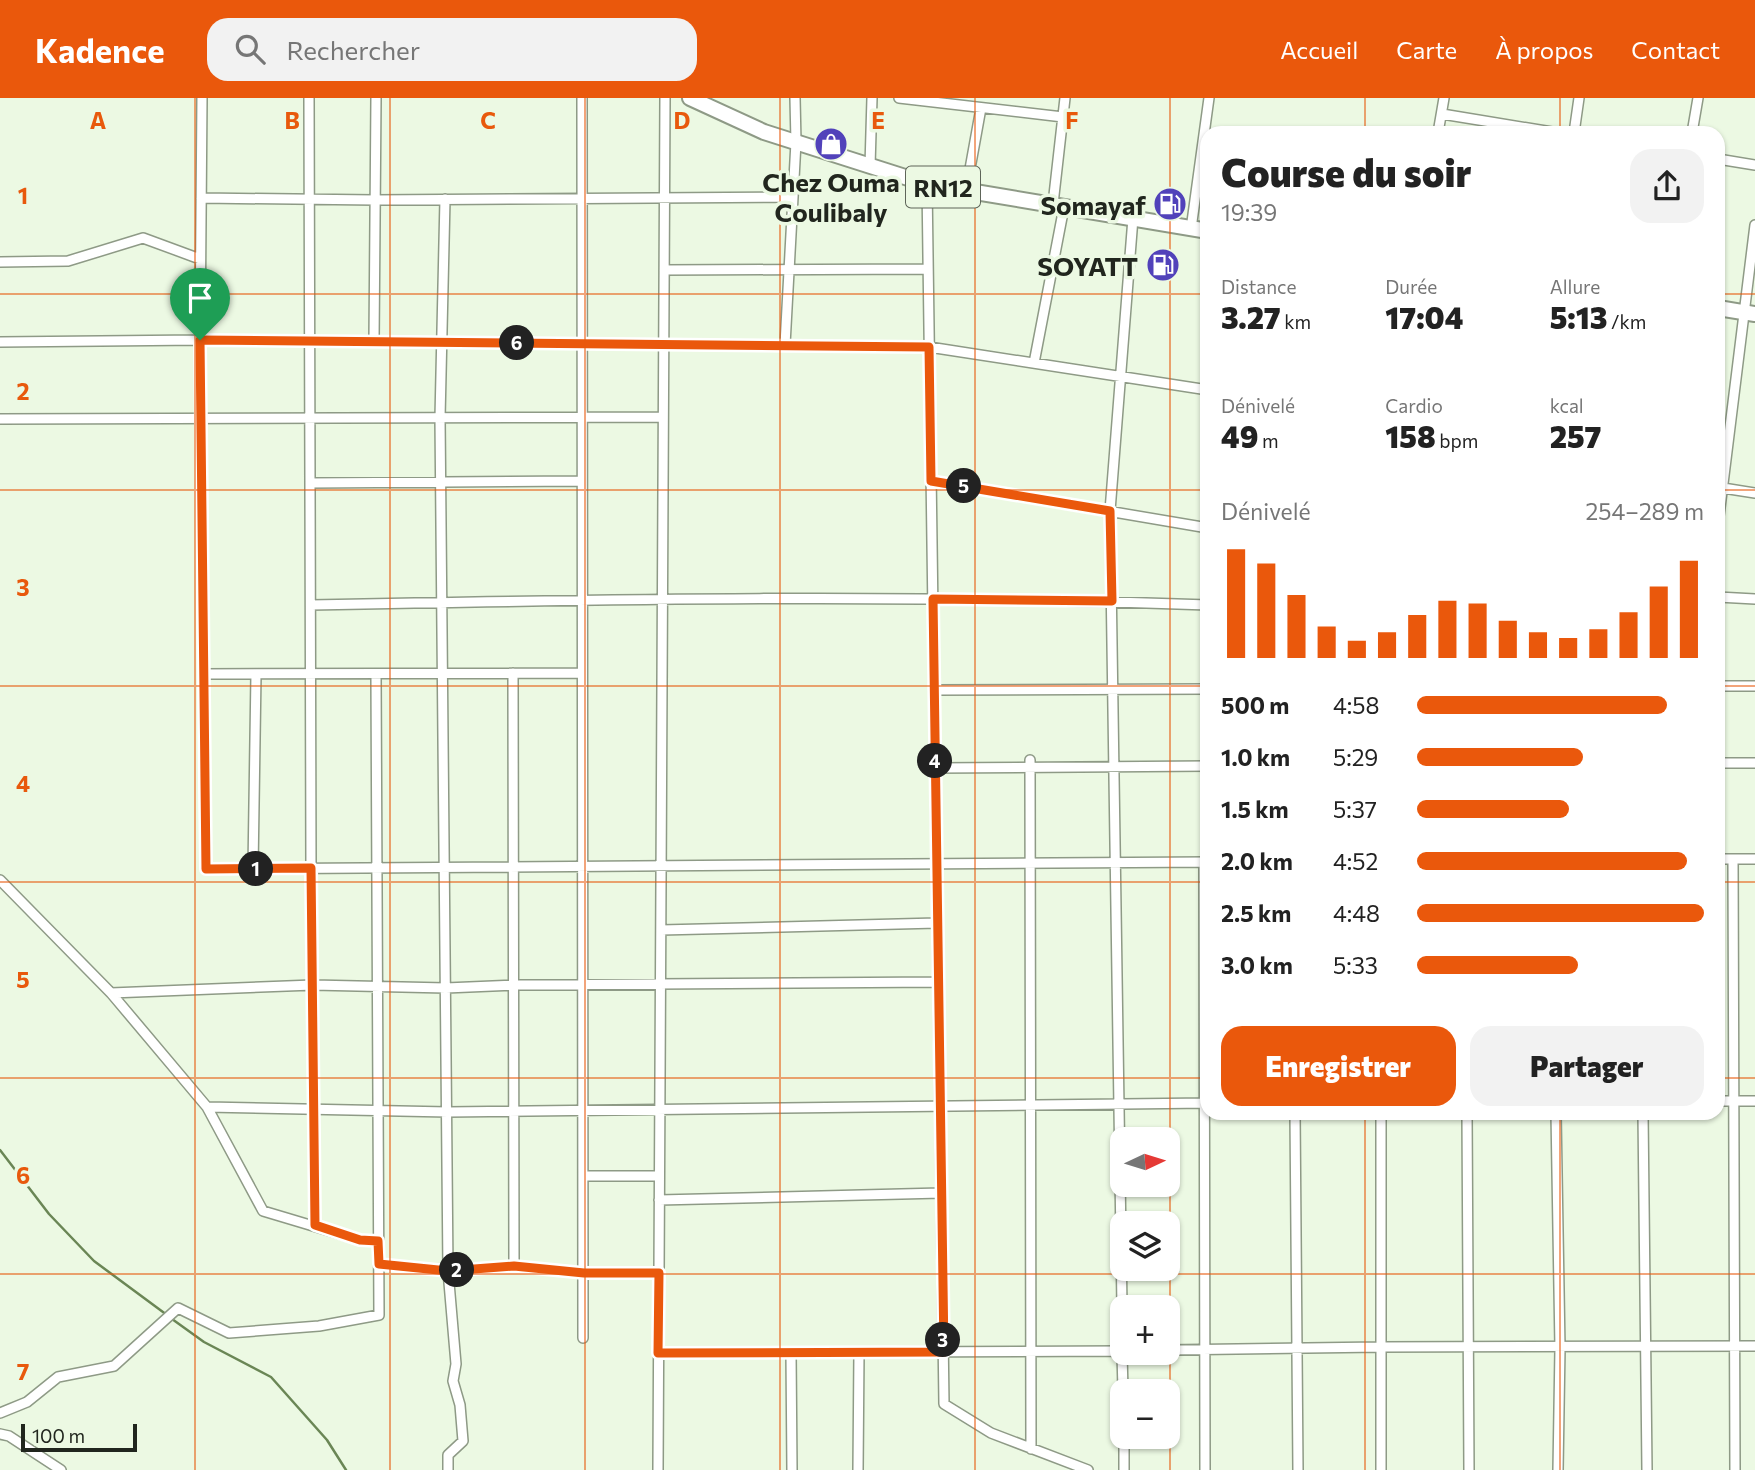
<!DOCTYPE html>
<html lang="fr">
<meta charset="utf-8">
<style>
:root{--surface:#fff;--page:#f2f2f2;--text:#222;--muted:#767676;--accent:#ea580c}
body{margin:0;font-family:Commissioner,sans-serif;background:var(--page);color:var(--text);height:100vh;display:flex;flex-direction:column;font-size:26px;white-space:nowrap}
*{box-sizing:border-box;margin:0}
p{font-size:23px;color:var(--muted)}
.icon{flex:none;width:38px;height:38px;fill:none;stroke:currentColor;stroke-width:2;stroke-linecap:round;stroke-linejoin:round}
.map{position:relative;flex:1;overflow:hidden}
.details{position:absolute;left:1200px;top:28px;width:525px;height:994px;display:flex;flex-direction:column;background:var(--surface);border-radius:21px;box-shadow:0 2px 5px #0004}
.details>*{flex:none}
.needle{width:46px;rotate:86deg}
.fabs{position:absolute;left:1110px;top:1029px;display:grid;gap:14px}
.fabs a{display:grid;place-items:center;width:70px;height:70px;border-radius:14px;background:var(--surface);box-shadow:0 2px 5px #0004;font-size:35px}
.scale{position:absolute;left:21px;bottom:18px;width:116px;box-sizing:border-box;padding-left:7px;border:4px solid #21261e;border-top:0;font-size:19px;line-height:24px;white-space:nowrap;color:#21261e;-webkit-text-stroke:5px #ecf9e3;paint-order:stroke}
.pin{position:absolute;display:grid;place-items:center;width:60px;height:60px;color:#fff;margin:-72px -30px;border-radius:50% 50% 50% 0;rotate:-45deg;box-shadow:0 0 7px #0007}
.pin .icon{rotate:45deg}
.km{position:absolute;width:35px;height:35px;margin:-18px;border-radius:50%;background:#222;color:#fff;font-size:19px;line-height:35px;text-align:center}
.round{display:grid;place-items:center;flex:none;width:74px;height:74px;border-radius:21px;background:var(--page)}
.summary{display:flex;align-items:center;justify-content:space-between;height:119px;padding:0 21px}
h1{font-size:38px;font-weight:800;line-height:52px}
.figures{display:grid;grid-template-columns:repeat(3,1fr);gap:10px;height:119px;padding:7px 21px}
.figures div{display:grid;align-content:center}
.figures b{font-size:30px;font-weight:800}
.figures small{font-size:19px;font-weight:400}
.figures p{font-size:19px}
.chart{height:196px;padding:14px 21px}
.chart p{display:flex;justify-content:space-between}
.chart svg{width:100%;height:126px;margin-top:7px;stroke:var(--accent);stroke-width:6}
.button{display:flex;gap:14px;margin-top:auto;padding:14px 21px}
.button a{flex:1;height:80px;border-radius:21px;background:var(--accent);color:#fff;font-size:28px;font-weight:800;line-height:80px;text-align:center}
.button a+a{background:var(--page);color:var(--text)}
ul{padding:0 21px;list-style:none;font-size:23px}
li{display:grid;grid-template-columns:112px 84px 1fr;align-items:center;height:52px}
li i{height:18px;border-radius:9px;background:var(--accent)}
header{display:flex;align-items:center;gap:42px;box-sizing:border-box;height:98px;padding:0 35px;background:var(--accent);color:#fff}
header strong{font-size:33px}
nav{display:flex;gap:38px;margin-inline-start:auto;font-size:24px}
.search{width:490px;height:63px;background:var(--page);display:flex;align-items:center;gap:18px;box-sizing:border-box;padding:0 24px;border-radius:21px;color:var(--muted);font-size:26px}
.map>svg:first-child{display:block}
.lines{fill:none;stroke-linecap:round;stroke-linejoin:round}
.stream{stroke:#6a8655;stroke-width:2.5}
.minor-casing{stroke:#8e9a86;stroke-width:12}
.primary-casing{stroke:#8e9a86;stroke-width:18}
.minor{stroke:#fff;stroke-width:9}
.primary{stroke:#fff;stroke-width:14}
.route-casing{stroke:#fff;stroke-width:14}
.route{stroke:#ea580c;stroke-width:9}
.grid{fill:none;stroke:#e8590c;stroke-width:2;stroke-opacity:0.55}
.labels{text-anchor:middle;dominant-baseline:central;stroke-width:7;stroke-linejoin:round;paint-order:stroke}
.shield{fill:#ecf9e3;stroke:#5e6559;stroke-width:2}
.shield-label{font-size:24px;font-weight:bold;fill:#21261e}
.poi-label{font-size:26px;font-weight:bold;fill:#21261e;stroke:#ecf9e3;text-anchor:end}
.grid-label{font-size:23px;text-anchor:middle;font-weight:bold;fill:#e8590c;stroke:#ecf9e3;stroke-width:7;stroke-linejoin:round;paint-order:stroke}
</style>
<header>
<strong>Kadence</strong>
<div class="search"><svg class="icon" aria-label="search" viewBox="0 0 24 24"><circle cx="10" cy="10" r="6"/><path d="M15 15l6 6"/></svg>Rechercher</div>
<nav><a>Accueil</a><a>Carte</a><a>À propos</a><a>Contact</a></nav>
</header>
<div class="map">
<svg width="1755" height="1372" viewBox="0 0 1755 1372">
<rect width="100%" height="100%" fill="#ecf9e3"/>
<g class="lines">
<path class="stream" d="M 0,1052 L 49,1116 L 94,1163 L 167,1217
M 172,1221 L 204,1244 L 271,1279 L 327,1342 L 346,1372"/>
<defs>
<path id="minor" d="M 202,0 L 200,242 L 206,771 L 1208,764
M 309,0 L 311,770 L 315,1127
M 582,0 L 583,1240
M 899,0 L 1063,19
M 1442,16 L 1558,35
M 1438,35 L 1444,0
M 1574,35 L 1579,0
M 1692,35 L 1698,0
M 1718,61 L 1755,67
M 870,68 L 872,0
M 927,86 L 944,1306 L 991,1335 L 1088,1372
M 966,93 L 981,10
M 201,100 L 375,102 L 793,99
M 445,101 L 440,320 L 448,1173 L 456,1266 L 453,1283 L 460,1307 L 463,1343 L 448,1357 L 448,1372
M 1053,106 L 1065,0
M 1191,131 L 1209,0
M 0,164 L 68,163 L 143,140 L 200,161
M 664,172 L 928,171
M 374,243 L 376,0
M 0,244 L 200,242 L 929,249 L 1208,292
M 785,247 L 796,44 L 795,0
M 1034,265 L 1064,109
M 0,321 L 663,319
M 931,383 L 1208,430
M 310,385 L 581,383
M 1723,390 L 1755,395
M 1718,426 L 1755,127
M 1718,499 L 1755,501
M 311,507 C 610,501 909,496 1208,507
M 513,575 L 514,1168
M 204,576 L 582,575
M 1718,588 L 1755,588
M 934,592 L 1208,591
M 1030,662 L 1031,1351
M 1718,665 L 1755,665
M 935,670 L 1208,668
M 1718,761 L 1755,761
M 1733,761 L 1735,1372
M 1204,764 L 1205,1372
M 253,771 L 256,576
M 0,782 L 111,895 L 207,1009 L 263,1113 L 360,1142 L 378,1143
M 661,832 L 937,825
M 111,895 L 313,887 L 446,890 L 514,887 L 938,884
M 1718,1003 L 1755,1003
M 207,1009 L 448,1014 L 1208,1005
M 1295,1015 L 1298,1372
M 1381,1015 L 1381,1372
M 1467,1015 L 1469,1372
M 1556,1015 L 1560,1250 L 1558,1372
M 1643,1015 L 1647,1372
M 583,1078 L 659,1078
M 659,1102 L 941,1095
M 379,1166 L 448,1173 L 514,1168 L 584,1175 L 659,1175
M 1122,1209 L 1110,413 L 1133,120
M 1167,1252 L 1380,1249 L 1755,1248
M 658,1255 L 1122,1253
M 791,1255 L 792,1372
M 1122,1255 L 1123,1293
M 0,1315 L 27,1304 L 58,1279 L 114,1268 L 178,1210 L 229,1235 L 319,1228 L 379,1217 L 376,577
M 0,1336 L 9,1338 L 61,1372
M 1124,1339 L 1124,1372
M 658,1372 L 665,0
M 858,1372 L 859,1254"/>
<path id="primary" d="M 690,0 L 764,34 L 927,86 L 1208,133
M 1718,210 L 1755,216"/>
</defs>
<use href="#minor" class="minor-casing"/>
<use href="#primary" class="primary-casing"/>
<use href="#minor" class="minor"/>
<use href="#primary" class="primary"/>
</g>
<g class="lines">
<defs>
<path id="route" d="M 200,242 L 929,249 L 931,383 L 1110,413 L 1112,503 L 933,501 L 944,1254 L 658,1255 L 659,1175 L 584,1175 L 514,1168 L 448,1173 L 379,1166 L 378,1143 L 360,1142 L 315,1127 L 311,770 L 206,771 Z"/>
</defs>
<use href="#route" class="route-casing"/>
<use href="#route" class="route"/>
</g>
<path class="grid" d="M 195,0 L 195,1372M 390,0 L 390,1372M 585,0 L 585,1372M 780,0 L 780,1372M 975,0 L 975,1372M 1170,0 L 1170,1372M 1365,0 L 1365,35M 1560,0 L 1560,35M 0,196 L 1208,196M 1718,196 L 1755,196M 0,392 L 1208,392M 1718,392 L 1755,392M 0,588 L 1208,588M 1718,588 L 1755,588M 0,784 L 1208,784M 1718,784 L 1755,784M 0,980 L 1208,980M 1718,980 L 1755,980M 1365,1015 L 1365,1372M 1560,1015 L 1560,1372M 0,1176 L 1755,1176"/>
<defs>
<symbol id="shop-disc" viewBox="-11 -11 22 22"><circle r="9.5" fill="#5142ba" stroke="#ecf9e3"/><path d="M-5-2.5h2.3a2.7 3.5 0 0 1 5.4 0H5L5.5 6h-11ZM-1.5-2.5h3a1.5 2.3 0 0 0-3 0Z" fill="#fff"/></symbol>
<symbol id="fuel-disc" viewBox="-11 -11 22 22"><circle r="9.5" fill="#5142ba" stroke="#ecf9e3"/><path d="M-5.5-6h7V0h2V4h1.3V-2.5L3-4.5l.8-.8L6-3V5H2.5V1h-1V6h-7ZM-4.2-4.7v3.2H.2V-4.7Z" fill="#fff"/></symbol>
</defs>
<g fill-rule="evenodd">
<use href="#shop-disc" x="812" y="27" width="38" height="38"/>
<use href="#fuel-disc" x="1151" y="87" width="38" height="38"/>
<use href="#fuel-disc" x="1144" y="148" width="38" height="38"/>
</g>
<g class="labels">
<rect class="shield" x="906" y="68.5" width="74" height="41" rx="5"/>
<g class="shield-label">
<text x="943" y="89">RN12</text>
</g>
<g class="poi-label">
<text x="831" y="83" text-anchor="middle">Chez Ouma<tspan x="831" dy="30">Coulibaly</tspan></text>
<text x="1146" y="106">Somayaf</text>
<text x="1138" y="167">SOYATT</text>
</g>
</g>
<g class="grid-label">
<text x="98" y="31">A</text>
<text x="292" y="31">B</text>
<text x="488" y="31">C</text>
<text x="682" y="31">D</text>
<text x="878" y="31">E</text>
<text x="1072" y="31">F</text>
<text x="23" y="106">1</text>
<text x="23" y="302">2</text>
<text x="23" y="498">3</text>
<text x="23" y="694">4</text>
<text x="23" y="890">5</text>
<text x="23" y="1086">6</text>
<text x="23" y="1282">7</text>
</g>
</svg>
<div class="fabs">
<a><svg class="needle" viewBox="-14 -14 28 28"><path d="M0-13l5 13h-10z" fill="#e53935"/><path d="M0 13l5-13h-10z" fill="#767676"/></svg></a>
<a><svg class="icon" aria-label="layers" viewBox="0 0 24 24"><path d="M12 4l9 5-9 5-9-5zM3 14l9 5 9-5"/></svg></a>
<a>+</a>
<a>−</a>
</div>
<div class="scale">100 m</div>
<div class="pin" style="left:200px;top:242px;background:#1e9e55"><svg class="icon" aria-label="arrive" viewBox="0 0 24 24"><path d="M6 21V4h12l-3 4 3 4H6"/></svg></div>
<b class="km" style="left:256px;top:771px">1</b>
<b class="km" style="left:457px;top:1172px">2</b>
<b class="km" style="left:943px;top:1242px">3</b>
<b class="km" style="left:935px;top:663px">4</b>
<b class="km" style="left:964px;top:388px">5</b>
<b class="km" style="left:517px;top:245px">6</b>
<section class="details">
<div class="summary"><div><h1>Course du soir</h1><p>19:39</p></div><a class="round"><svg class="icon" aria-label="share" viewBox="0 0 24 24"><path d="M12 15V3M7 8l5-5 5 5M5 13v7h14v-7"/></svg></a></div>
<div class="figures">
<div><p>Distance</p><b>3.27<small> km</small></b></div>
<div><p>Durée</p><b>17:04</b></div>
<div><p>Allure</p><b>5:13<small> /km</small></b></div>
</div>
<div class="figures">
<div><p>Dénivelé</p><b>49<small> m</small></b></div>
<div><p>Cardio</p><b>158<small> bpm</small></b></div>
<div><p>kcal</p><b>257</b></div>
</div>
<div class="chart"><p><span>Dénivelé</span>254–289 m</p>
<svg viewBox="0 0 160 44" preserveAspectRatio="none"><path d="M5 44V6M15 44V11M25 44V22M35 44V33M45 44V38M55 44V35M65 44V29M75 44V24M85 44V25M95 44V31M105 44V35M115 44V37M125 44V34M135 44V28M145 44V19M155 44V10"/></svg>
</div>
<ul>
<li><b>500 m</b>4:58<i style="width:87%"></i></li>
<li><b>1.0 km</b>5:29<i style="width:58%"></i></li>
<li><b>1.5 km</b>5:37<i style="width:53%"></i></li>
<li><b>2.0 km</b>4:52<i style="width:94%"></i></li>
<li><b>2.5 km</b>4:48<i style="width:100%"></i></li>
<li><b>3.0 km</b>5:33<i style="width:56%"></i></li>
</ul>
<div class="button"><a>Enregistrer</a><a>Partager</a></div>
</section>
</div>
